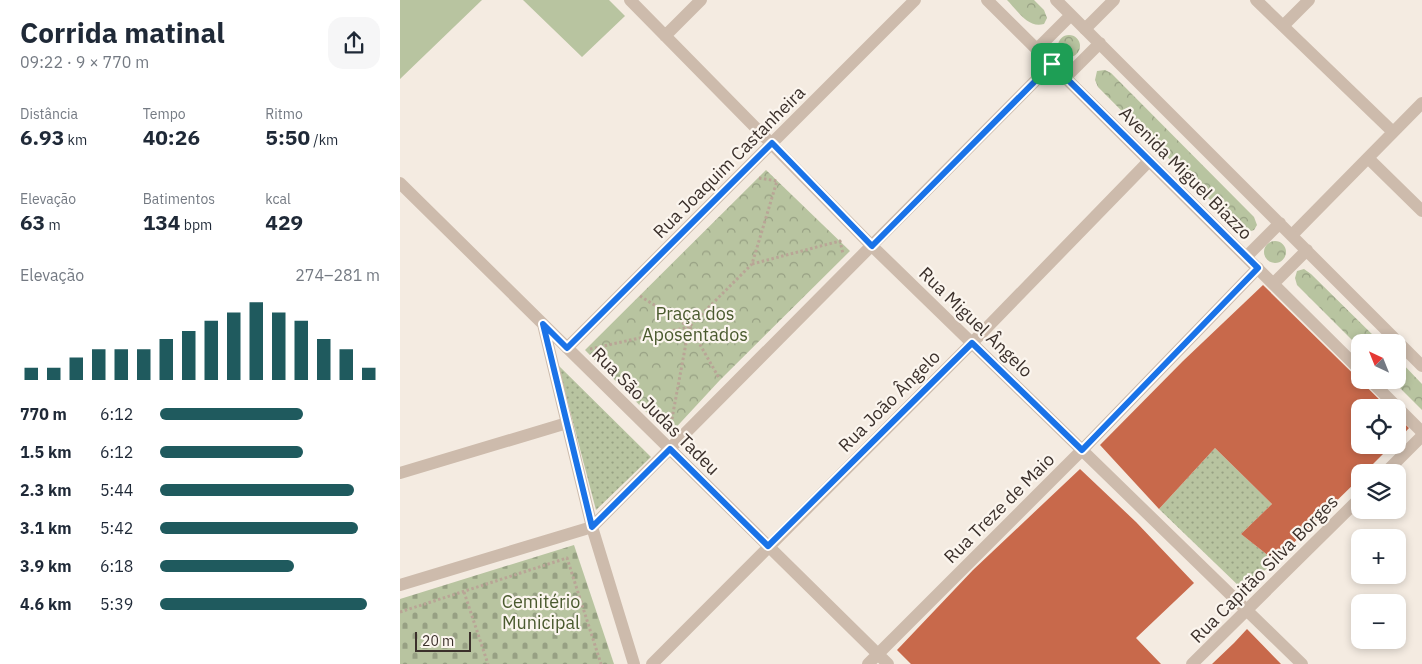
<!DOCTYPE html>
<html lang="pt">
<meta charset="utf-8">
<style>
:root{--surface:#fff;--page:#f6f6f7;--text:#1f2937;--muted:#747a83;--accent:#1f5a5e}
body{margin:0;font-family:"IBM Plex Sans",sans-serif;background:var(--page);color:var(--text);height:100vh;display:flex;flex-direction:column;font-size:19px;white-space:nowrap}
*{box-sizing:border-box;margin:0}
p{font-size:16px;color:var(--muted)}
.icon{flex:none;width:28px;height:28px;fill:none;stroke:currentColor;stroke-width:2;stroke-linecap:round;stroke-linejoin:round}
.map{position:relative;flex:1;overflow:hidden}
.panel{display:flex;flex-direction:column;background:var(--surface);width:400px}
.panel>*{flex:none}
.needle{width:32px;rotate:317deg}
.tools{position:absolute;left:951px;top:334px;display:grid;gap:10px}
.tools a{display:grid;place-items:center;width:55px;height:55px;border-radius:10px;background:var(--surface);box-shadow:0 2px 8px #0003;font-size:25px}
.scale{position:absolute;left:15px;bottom:12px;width:56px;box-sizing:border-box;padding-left:5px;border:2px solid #3b302b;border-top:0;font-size:14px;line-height:18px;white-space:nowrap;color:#3b302b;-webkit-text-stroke:4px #fbf5ee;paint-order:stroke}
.pin{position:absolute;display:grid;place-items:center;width:42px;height:42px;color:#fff;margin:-21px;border-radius:10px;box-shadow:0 2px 8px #0006}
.round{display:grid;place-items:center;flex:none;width:52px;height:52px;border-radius:15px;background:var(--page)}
.head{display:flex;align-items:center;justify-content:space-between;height:85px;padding:0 20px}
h1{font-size:28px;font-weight:700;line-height:38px}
.metrics{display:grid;grid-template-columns:repeat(3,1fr);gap:8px;height:85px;padding:5px 20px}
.metrics div{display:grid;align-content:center}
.metrics b{font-size:21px;font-weight:700}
.metrics small{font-size:14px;font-weight:400}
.metrics p{font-size:14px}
.chart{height:140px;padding:10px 20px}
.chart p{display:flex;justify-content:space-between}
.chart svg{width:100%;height:90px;margin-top:5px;stroke:var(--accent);stroke-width:6}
ul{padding:0 20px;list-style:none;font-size:16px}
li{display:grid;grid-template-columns:80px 60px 1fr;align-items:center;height:38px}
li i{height:12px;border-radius:6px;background:var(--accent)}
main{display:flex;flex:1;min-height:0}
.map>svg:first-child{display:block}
.grass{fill:url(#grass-dots)}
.forest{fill:url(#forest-crowns)}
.cemetery{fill:url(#cemetery-stones)}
.pitch{fill:#b8c4a0}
.building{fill:#c8694b}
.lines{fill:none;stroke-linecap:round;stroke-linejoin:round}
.path{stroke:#b9a596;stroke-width:3;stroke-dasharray:2.5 2.5;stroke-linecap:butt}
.minor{stroke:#cdbbac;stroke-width:12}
.tertiary{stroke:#cdbbac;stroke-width:12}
.route-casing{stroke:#fff;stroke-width:10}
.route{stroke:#1a73e8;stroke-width:6}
.labels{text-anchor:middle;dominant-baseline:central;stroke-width:4.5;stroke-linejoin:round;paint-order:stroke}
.street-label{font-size:18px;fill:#3b302b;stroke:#fbf5ee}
.park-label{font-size:18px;fill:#4a5a2e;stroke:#fbf5ee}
</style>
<main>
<section class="panel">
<div class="head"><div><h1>Corrida matinal</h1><p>09:22 · 9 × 770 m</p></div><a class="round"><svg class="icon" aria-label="share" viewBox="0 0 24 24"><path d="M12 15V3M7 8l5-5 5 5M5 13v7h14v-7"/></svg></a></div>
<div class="metrics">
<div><p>Distância</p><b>6.93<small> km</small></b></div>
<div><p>Tempo</p><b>40:26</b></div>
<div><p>Ritmo</p><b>5:50<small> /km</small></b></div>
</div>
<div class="metrics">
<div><p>Elevação</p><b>63<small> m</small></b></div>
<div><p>Batimentos</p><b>134<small> bpm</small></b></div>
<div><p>kcal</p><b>429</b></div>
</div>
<div class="chart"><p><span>Elevação</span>274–281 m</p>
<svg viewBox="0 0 160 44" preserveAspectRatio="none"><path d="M5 44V38M15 44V38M25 44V33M35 44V29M45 44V29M55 44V29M65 44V24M75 44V20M85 44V15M95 44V11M105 44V6M115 44V11M125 44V15M135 44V24M145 44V29M155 44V38"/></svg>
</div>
<ul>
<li><b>770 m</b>6:12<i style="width:65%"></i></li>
<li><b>1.5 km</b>6:12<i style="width:65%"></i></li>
<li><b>2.3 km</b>5:44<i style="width:88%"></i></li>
<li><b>3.1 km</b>5:42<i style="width:90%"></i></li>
<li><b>3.9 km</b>6:18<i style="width:61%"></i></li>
<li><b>4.6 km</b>5:39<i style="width:94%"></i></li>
</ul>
</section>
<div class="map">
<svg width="1022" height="664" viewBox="0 0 1022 664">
<defs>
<pattern id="grass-dots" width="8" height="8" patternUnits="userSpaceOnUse" patternTransform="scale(1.25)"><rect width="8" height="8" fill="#b8c4a0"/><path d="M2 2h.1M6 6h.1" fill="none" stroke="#97a083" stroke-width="1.8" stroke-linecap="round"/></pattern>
<pattern id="forest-crowns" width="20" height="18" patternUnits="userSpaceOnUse" patternTransform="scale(1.25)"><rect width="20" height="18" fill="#b8c4a0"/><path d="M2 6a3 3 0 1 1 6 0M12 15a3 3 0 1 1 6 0" fill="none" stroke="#97a083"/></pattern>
<pattern id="cemetery-stones" width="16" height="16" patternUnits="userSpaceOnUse" patternTransform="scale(1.25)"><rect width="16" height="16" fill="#b8c4a0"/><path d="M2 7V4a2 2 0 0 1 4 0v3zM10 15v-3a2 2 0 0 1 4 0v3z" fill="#97a083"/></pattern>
</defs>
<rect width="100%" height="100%" fill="#f4ebe1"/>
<path class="grass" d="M 158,365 L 251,457 L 196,510 Z
M 815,448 L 872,504 L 841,534 L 875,561 L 843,590 L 759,509 Z"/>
<path class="forest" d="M 607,0 L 634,0 L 644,10 L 647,18 L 644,24 C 628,29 617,10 607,0 Z
M658 46a11 11 0 1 1 22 0a11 11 0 1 1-22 0Z
M 705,70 L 711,73 L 854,217 L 857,225 L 854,230 L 848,232 L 840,230 L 698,87 L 695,80 L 697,71 Z
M 366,170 L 450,251 L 320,380 L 269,435 L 185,350 Z
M864 252a11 11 0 1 1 22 0a11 11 0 1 1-22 0Z
M 904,269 L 911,274 L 980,342 L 960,342 L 960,348 L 897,285 L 895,278 L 897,271 Z
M 998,359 L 1022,384 L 1022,410 L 992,380 L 998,380 Z"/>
<path class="cemetery" d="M 174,545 L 214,664 L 0,664 L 0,599 Z"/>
<path class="pitch" d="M 0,0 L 82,0 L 0,79 Z
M 123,0 L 209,0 L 225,16 L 182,57 Z"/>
<path class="building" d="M 863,285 L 988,408 L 960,408 L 960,445 L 992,445 L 965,472 L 960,472 L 960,478 L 875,561 L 841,534 L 872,504 L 815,448 L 759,509 L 700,445 L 783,361 Z
M 998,417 L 1009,428 L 998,440 Z
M 680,469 L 736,522 L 794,583 L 736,638 L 761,664 L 511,664 L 497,650 L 573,570 Z
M 847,629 L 881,664 L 812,664 L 834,643 Z"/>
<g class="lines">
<path class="path" d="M 359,178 L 377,181 L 352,264 L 440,241 L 443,254
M 240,296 L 289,327 L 352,264
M 290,327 L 319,378
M 190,349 L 289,327
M 271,424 L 289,327
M 64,592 L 88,664
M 0,612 L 167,558 L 201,664"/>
<path class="minor" d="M 230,0 L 472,246 L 902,664
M 856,0 L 993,132
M 883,26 L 909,0
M 685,29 L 714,0
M 265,36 L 301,0
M 968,158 L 1022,211
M 0,183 L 488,664
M 892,235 L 1022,103
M 143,324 L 192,527 L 234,664
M 167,348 L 515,0
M 986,472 L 1022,436
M 0,473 L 167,423
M 0,585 L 192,527 L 652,64
M 252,664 L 572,343 L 749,161
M 468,664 L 682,450 L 858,268
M 792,664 L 960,498"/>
<path class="tertiary" d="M 587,0 L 960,370
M 656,0 L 1022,366
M 637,49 L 671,15
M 665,78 L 700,43
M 846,257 L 880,223
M 873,284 L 907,250
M 970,380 L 1022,432"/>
</g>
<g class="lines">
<defs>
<path id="route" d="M 652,64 L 858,268 L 682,450 L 572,343 L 368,546 L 270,449 L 192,527 L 143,324 L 167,348 L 372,143 L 472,246 Z"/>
</defs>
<use href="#route" class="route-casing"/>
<use href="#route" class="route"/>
</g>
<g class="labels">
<g class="street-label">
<text transform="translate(329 162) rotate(-45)">Rua Joaquim Castanheira</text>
<text transform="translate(786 173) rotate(45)">Avenida Miguel Biazzo</text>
<text transform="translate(576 322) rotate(44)">Rua Miguel Ângelo</text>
<text transform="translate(489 401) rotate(-45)">Rua João Ângelo</text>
<text transform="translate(256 411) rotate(45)">Rua São Judas Tadeu</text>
<text transform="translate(599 508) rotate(-45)">Rua Treze de Maio</text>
<text transform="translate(864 569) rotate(-45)">Rua Capitão Silva Borges</text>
</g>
<g class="park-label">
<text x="295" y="313">Praça dos<tspan x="295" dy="21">Aposentados</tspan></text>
<text x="141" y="601">Cemitério<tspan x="141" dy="21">Municipal</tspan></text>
</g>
</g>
</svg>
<div class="tools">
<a><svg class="needle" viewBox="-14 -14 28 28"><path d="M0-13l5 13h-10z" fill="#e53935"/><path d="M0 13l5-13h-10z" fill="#747a83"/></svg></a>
<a><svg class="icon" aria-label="locate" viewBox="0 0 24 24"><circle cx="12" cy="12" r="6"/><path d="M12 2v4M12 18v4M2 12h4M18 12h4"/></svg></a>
<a><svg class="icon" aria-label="layers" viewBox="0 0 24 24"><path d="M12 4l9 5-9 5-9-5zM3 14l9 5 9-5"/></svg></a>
<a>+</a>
<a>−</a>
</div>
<div class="scale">20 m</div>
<div class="pin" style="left:652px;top:64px;background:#1e9e55"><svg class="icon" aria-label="arrive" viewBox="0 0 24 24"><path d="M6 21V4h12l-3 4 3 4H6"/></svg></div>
</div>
</main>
